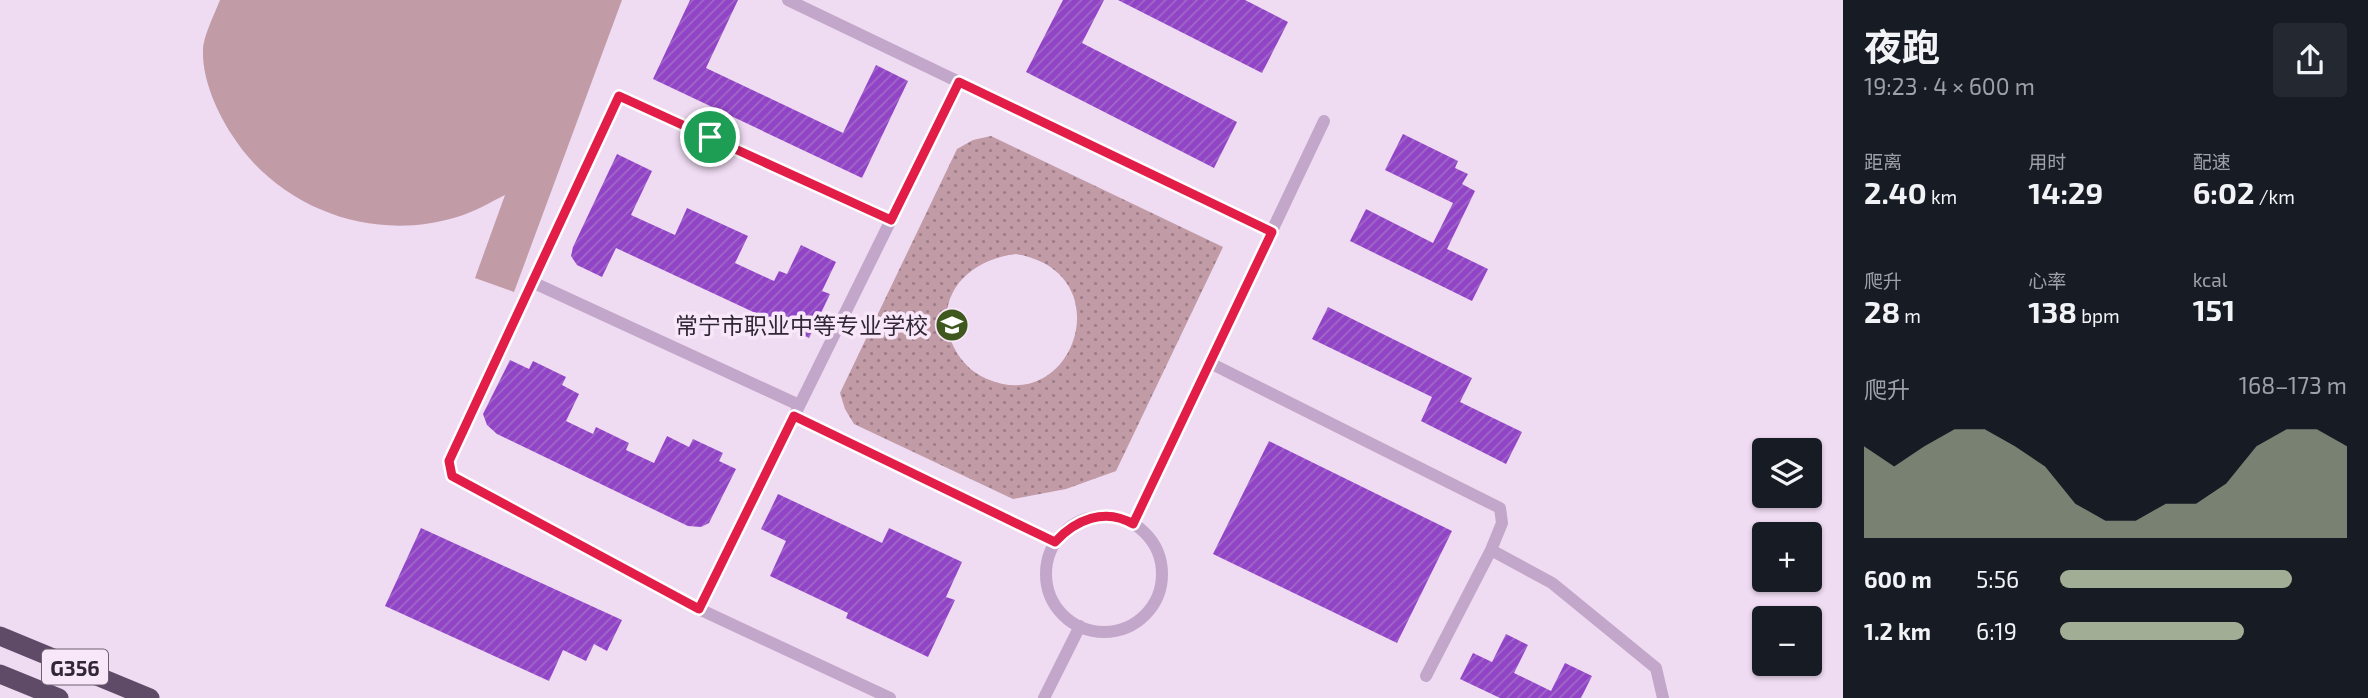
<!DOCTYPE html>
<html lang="zh">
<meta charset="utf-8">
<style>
:root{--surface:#171b24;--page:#242831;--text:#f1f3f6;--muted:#9ea1a6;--accent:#a1ad94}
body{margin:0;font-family:"Exo 2","Noto Sans SC",sans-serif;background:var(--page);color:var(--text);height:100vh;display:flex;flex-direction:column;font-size:26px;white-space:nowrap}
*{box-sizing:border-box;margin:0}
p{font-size:23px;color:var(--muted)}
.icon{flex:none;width:38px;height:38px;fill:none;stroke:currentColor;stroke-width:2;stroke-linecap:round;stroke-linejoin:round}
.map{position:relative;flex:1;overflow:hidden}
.drawer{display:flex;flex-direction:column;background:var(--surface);width:525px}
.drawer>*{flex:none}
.tools{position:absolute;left:1752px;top:438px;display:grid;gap:14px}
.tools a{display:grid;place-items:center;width:70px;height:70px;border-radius:7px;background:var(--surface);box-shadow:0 2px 5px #0004;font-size:35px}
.pin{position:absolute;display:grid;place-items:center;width:60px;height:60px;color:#fff;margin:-30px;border:4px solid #fff;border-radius:50%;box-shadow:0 2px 7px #0007}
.round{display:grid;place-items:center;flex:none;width:74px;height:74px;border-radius:7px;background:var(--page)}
.headline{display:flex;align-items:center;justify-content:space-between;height:119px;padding:0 21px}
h1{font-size:38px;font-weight:700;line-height:52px}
.stats{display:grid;grid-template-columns:repeat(3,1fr);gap:10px;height:119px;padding:7px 21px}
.stats div{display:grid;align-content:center}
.stats b{font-size:30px;font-weight:700}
.stats small{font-size:19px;font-weight:400}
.stats p{font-size:19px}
.chart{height:196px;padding:14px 21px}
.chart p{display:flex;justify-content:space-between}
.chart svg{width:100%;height:126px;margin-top:7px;fill:var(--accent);opacity:.7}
ul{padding:0 21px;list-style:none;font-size:23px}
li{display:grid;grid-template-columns:112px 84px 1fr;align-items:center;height:52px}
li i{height:18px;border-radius:9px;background:var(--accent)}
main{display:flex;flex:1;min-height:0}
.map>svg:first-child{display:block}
.grass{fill:url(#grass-dots);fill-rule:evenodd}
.pitch{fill:#c19ba6}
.building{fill:url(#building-hatch)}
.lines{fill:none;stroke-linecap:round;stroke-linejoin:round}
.service{stroke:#c3a7ca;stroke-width:12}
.trunk{stroke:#5f4b68;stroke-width:19}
.route-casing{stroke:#fff;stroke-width:14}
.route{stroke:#e11d48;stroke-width:9}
.labels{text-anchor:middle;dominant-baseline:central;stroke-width:7;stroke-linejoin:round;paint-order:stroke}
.shield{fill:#f8e7f9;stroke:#6d6170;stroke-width:2}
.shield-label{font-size:21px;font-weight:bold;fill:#312736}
.poi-label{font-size:23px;fill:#312736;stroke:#f8e7f9;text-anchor:end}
</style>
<main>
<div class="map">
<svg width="1843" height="698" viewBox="0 0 1843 698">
<defs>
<pattern id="grass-dots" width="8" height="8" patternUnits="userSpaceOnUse" patternTransform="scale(1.75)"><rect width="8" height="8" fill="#c19ba6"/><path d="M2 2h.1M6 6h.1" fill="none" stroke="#9d7e88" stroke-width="1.8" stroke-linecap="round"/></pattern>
<pattern id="building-hatch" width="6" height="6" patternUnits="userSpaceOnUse" patternTransform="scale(1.75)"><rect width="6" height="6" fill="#9244c7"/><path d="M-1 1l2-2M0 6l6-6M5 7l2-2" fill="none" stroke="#a069c6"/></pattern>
</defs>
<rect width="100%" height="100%" fill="#efdbf2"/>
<path class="grass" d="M 991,136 L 1223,247 L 1116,471 L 1066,489 L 1013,499 L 854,424 L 845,409 L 840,393 L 957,149 L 973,140 ZM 1016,254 C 1123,272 1074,417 987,379 C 970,372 958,358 951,341 C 934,293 971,259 1016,254 Z"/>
<path class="pitch" d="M 220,0 L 622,0 L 514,292 L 475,278 L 505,195 C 489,203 474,212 457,217 C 373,243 279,209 232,135 C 217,112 202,79 203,50 C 203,37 215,13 220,0 Z"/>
<path class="building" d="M 690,0 L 738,0 L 706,68 L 843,133 L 876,65 L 908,81 L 862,178 L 653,79 Z
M 1063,0 L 1104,0 L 1082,43 L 1237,122 L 1214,168 L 1026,72 Z
M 1118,0 L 1245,0 L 1288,22 L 1262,73 Z
M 1403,134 L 1458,161 L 1455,168 L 1468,174 L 1462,184 L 1475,191 L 1447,249 L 1488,269 L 1472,301 L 1350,241 L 1366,209 L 1433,243 L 1453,203 L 1385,170 Z
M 617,154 L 652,171 L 631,215 L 675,235 L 687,208 L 748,236 L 735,263 L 774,281 L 779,271 L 787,274 L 801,245 L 836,262 L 822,291 L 830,294 L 809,338 L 616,248 L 602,277 L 577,265 L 571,256 L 573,247 Z
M 1328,307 L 1472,378 L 1460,402 L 1522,432 L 1506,464 L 1421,421 L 1432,397 L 1312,339 Z
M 510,360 L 529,369 L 533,361 L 566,377 L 562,385 L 579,394 L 566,421 L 593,434 L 596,427 L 629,443 L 626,450 L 654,463 L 667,436 L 689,447 L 693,439 L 723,453 L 719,461 L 736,469 L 709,523 L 701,527 L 688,526 L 497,434 L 487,425 L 483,414 Z
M 1269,441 L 1452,531 L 1397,643 L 1213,554 Z
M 778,494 L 882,543 L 889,528 L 962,562 L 946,597 L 955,600 L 928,657 L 846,618 L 848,613 L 770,576 L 786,541 L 761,529 Z
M 421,528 L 622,620 L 607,651 L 594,644 L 586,661 L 563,650 L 549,681 L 385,606 Z
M 1506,634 L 1528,645 L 1514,673 L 1551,691 L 1565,663 L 1592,676 L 1581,698 L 1500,698 L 1460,679 L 1473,653 L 1492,662 Z"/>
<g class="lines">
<path class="service" d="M 788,0 L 1272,232
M 532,282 L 799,405
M 1210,363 L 1500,508 L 1502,523 L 1491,550 L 1426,676
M 794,416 L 1055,542
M1046 574a58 58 0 1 1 116 0a58 58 0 1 1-116 0Z
M 1133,524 L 1324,121
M 1491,550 L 1552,583 L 1656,668 L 1663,698
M 699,609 L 959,82
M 890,698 L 699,609 L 452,476 L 449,461 L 619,96 L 891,221
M 1044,698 L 1080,626"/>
<path class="trunk" d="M 0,636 L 150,698
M 0,674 L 59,698"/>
</g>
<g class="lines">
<defs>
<path id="route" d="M 959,82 L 1272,232 L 1133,524 C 1105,507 1075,520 1055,542 L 794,416 L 699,609 L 452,476 L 449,461 L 619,96 L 891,220 Z"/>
</defs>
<use href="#route" class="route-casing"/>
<use href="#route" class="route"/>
</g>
<defs>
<symbol id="school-disc" viewBox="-11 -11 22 22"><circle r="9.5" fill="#3f581d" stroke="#f8e7f9"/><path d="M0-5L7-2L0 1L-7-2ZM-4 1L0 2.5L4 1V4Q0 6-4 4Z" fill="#fff"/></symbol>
</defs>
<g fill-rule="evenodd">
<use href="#school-disc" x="933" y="306" width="38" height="38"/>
</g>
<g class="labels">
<rect class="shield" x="42" y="649.5" width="66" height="35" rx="5"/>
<g class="shield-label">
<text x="75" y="667">G356</text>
</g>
<g class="poi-label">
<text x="928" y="325">常宁市职业中等专业学校</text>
</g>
</g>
</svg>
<div class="tools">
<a><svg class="icon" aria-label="layers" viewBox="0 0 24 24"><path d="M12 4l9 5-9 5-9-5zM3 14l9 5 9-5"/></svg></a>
<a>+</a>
<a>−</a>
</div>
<div class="pin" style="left:710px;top:137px;background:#1e9e55"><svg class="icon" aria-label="arrive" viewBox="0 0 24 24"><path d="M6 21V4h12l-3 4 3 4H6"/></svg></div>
</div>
<section class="drawer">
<div class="headline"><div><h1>夜跑</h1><p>19:23 · 4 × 600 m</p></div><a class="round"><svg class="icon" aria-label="share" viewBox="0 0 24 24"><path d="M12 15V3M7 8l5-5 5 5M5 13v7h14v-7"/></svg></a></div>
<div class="stats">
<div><p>距离</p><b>2.40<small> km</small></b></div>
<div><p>用时</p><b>14:29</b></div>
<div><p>配速</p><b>6:02<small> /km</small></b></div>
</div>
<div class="stats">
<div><p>爬升</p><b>28<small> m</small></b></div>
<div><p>心率</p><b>138<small> bpm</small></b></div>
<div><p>kcal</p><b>151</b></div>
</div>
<div class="chart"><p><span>爬升</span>168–173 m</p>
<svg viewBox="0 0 160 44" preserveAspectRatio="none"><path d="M0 44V12L10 19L20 12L30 6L40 6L50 12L60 19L70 32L80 38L90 38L100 32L110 32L120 25L130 12L140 6L150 6L160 12V44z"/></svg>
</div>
<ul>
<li><b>600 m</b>5:56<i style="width:81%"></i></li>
<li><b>1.2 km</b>6:19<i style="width:64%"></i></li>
</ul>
</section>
</main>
